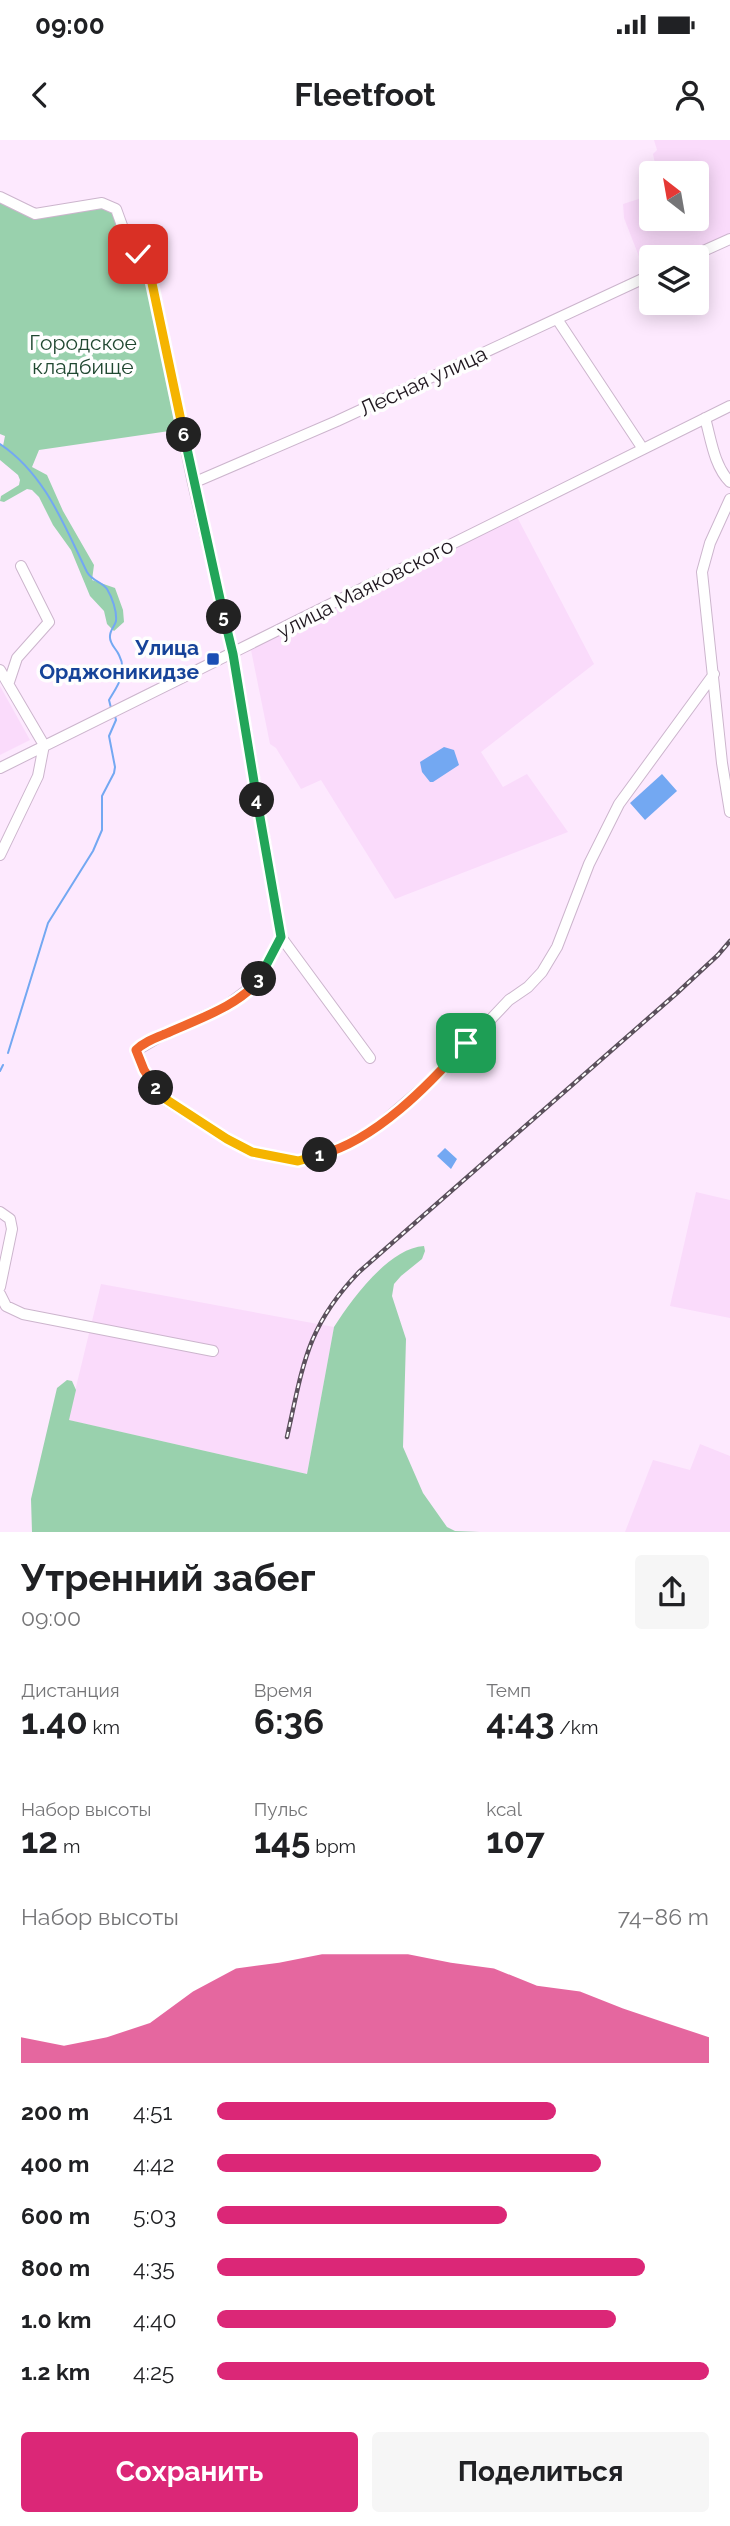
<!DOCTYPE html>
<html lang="ru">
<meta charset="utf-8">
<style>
:root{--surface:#fff;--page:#f6f6f6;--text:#202124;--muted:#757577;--accent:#db2777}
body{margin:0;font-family:Raleway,sans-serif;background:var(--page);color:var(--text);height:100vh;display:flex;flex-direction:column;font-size:26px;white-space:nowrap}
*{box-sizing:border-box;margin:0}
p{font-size:23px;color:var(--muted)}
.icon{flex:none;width:38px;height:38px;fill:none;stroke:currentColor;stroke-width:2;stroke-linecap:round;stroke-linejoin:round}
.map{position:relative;height:1392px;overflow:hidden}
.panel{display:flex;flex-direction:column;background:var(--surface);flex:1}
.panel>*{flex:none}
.needle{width:46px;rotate:329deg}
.tools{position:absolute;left:639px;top:21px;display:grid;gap:14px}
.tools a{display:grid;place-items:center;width:70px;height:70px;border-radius:7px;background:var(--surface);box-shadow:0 4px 18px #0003;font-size:35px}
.pin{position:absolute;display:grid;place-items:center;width:60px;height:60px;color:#fff;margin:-30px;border-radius:14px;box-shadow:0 4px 10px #0006}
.km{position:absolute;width:35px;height:35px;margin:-18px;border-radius:50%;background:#222;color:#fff;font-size:19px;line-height:35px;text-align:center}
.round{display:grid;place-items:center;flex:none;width:74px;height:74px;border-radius:7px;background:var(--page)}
.summary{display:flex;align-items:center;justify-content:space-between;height:119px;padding:0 21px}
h1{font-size:38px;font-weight:700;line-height:52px}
.metrics{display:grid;grid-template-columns:repeat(3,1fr);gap:10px;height:119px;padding:7px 21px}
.metrics div{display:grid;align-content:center}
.metrics b{font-size:35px;font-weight:700}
.metrics small{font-size:19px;font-weight:400}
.metrics p{font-size:19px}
.chart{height:196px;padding:14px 21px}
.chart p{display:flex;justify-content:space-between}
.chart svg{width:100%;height:126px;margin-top:7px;fill:var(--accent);opacity:.7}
.cta{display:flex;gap:14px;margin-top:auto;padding:14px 21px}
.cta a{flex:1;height:80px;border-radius:7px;background:var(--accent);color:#fff;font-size:28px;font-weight:700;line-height:80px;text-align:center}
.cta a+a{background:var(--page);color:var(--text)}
ul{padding:0 21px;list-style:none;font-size:23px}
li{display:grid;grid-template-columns:112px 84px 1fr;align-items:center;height:52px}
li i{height:18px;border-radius:9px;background:var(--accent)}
.status{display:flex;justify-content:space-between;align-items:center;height:49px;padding:0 35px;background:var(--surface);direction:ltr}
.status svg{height:19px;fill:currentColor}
header{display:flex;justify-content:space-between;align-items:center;height:91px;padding:0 21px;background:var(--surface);font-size:32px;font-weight:700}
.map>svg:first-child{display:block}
.built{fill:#fadbfb}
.green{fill:#99d1ad}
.water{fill:#73a8f2}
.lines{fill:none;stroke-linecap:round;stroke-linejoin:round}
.stream{stroke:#73a8f2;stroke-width:2}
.minor-casing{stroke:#ccb5cd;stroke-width:12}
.minor{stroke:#fff;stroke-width:10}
.rail-casing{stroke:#5b505c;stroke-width:4.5}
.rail{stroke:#fefefe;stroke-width:2;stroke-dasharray:5;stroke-linecap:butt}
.split-1-casing{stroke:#fff;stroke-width:14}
.split-2-casing{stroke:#fff;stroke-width:14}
.split-3-casing{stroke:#fff;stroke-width:14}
.split-4-casing{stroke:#fff;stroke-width:14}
.split-5-casing{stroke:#fff;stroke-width:14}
.split-6-casing{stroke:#fff;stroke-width:14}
.split-7-casing{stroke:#fff;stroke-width:14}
.split-1{stroke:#f0652b;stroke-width:9}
.split-2{stroke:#f5b400;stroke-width:9}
.split-3{stroke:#f0652b;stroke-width:9}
.split-4{stroke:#22a559;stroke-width:9}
.split-5{stroke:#22a559;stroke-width:9}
.split-6{stroke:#22a559;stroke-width:9}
.split-7{stroke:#f5b400;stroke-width:9}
.transit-dot{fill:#1a4fb4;stroke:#fefefe;stroke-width:2.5}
.labels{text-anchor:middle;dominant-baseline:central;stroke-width:7;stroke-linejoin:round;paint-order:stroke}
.park-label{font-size:21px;fill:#204831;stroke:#fefefe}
.street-label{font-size:21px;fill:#1e161e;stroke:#fefefe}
.transit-label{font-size:21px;font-weight:bold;fill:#164399;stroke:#fefefe;text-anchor:end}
</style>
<div class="status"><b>09:00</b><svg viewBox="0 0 49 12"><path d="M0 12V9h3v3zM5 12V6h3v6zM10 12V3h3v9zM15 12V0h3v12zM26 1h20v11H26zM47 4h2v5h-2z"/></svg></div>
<header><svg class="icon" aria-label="back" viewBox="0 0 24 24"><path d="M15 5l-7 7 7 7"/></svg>Fleetfoot<svg class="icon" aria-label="person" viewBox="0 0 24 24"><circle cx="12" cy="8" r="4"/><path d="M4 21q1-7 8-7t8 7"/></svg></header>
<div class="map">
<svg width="730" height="1392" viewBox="0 0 730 1392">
<rect width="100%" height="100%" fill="#fde9fe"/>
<path class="built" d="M 654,0 L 730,0 L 730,94 L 678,117 L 651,117 L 651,129 L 645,132 L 624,78 L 623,64 L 651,55 L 651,79 L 696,79 L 696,33 L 657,33 L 653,14 L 657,10 Z
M 515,373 L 594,524 L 481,612 L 503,647 L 527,634 L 568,692 L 395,759 L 321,640 L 301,649 L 276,608 L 270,604 L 250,505 Z
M 0,546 L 30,600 L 0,615 Z
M 696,1052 L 730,1060 L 730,1178 L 670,1166 Z
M 101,1144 L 334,1187 L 307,1334 L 68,1280 Z
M 700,1304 L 730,1316 L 730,1392 L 625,1392 L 653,1320 L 690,1330 Z"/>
<path class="green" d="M 0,57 L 36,74 L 110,65 L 149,129 L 183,289 L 39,310 L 32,327 L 47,335 L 63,371 L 94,425 L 92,440 L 115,448 L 123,470 L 124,482 L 114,491 L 107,484 L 104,471 L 90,456 L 71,410 L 53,385 L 39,357 L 32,350 L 27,349 L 4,362 L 0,361 L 1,356 L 19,345 L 20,340 L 18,335 L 0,320 L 0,304 L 3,306 L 5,296 L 0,294 Z
M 424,1106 L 425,1111 L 422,1119 L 401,1136 L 394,1144 L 392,1156 L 406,1199 L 403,1307 L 423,1353 L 447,1387 L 455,1391 L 480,1392 L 32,1392 L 31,1359 L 57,1248 L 67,1240 L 72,1241 L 76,1250 L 69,1280 L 307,1334 L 334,1187 C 352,1159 389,1108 424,1106 Z"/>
<path class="water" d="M 444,607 L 454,610 L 459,625 L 433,642 L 430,642 L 422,632 L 420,622 Z
M 662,634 L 677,651 L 645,680 L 630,663 Z
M 445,1008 L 457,1019 L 451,1029 L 437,1016 Z"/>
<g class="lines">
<path class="stream" d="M 0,304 C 45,334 64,385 87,432 C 92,441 102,442 107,449 C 112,457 117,471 116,481 C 115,486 110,490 110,496 C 109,504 116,508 119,515 C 128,532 118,545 109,560 L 111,568
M 8,913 L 48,783 L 93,711 L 102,690 L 102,656 L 114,633 L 115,627 L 109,596 L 116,580 L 115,576
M 0,931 L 3,925"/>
<defs>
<path id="minor" d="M 0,57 L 35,74 L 102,63 L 116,69 L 124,91 L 149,129 L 193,343 L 233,514 L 281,797
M 690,117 L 730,99
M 557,179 L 643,309
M 705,278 C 711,299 714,326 730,342
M 193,343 L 337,281 L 651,135
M 730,359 L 710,403 L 702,432 L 722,623 L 730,672
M 0,530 L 44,605 L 38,636 L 0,715
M 9,542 L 17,518 L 49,482 L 21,426
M 0,628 L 730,266
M 281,797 L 255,844 L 226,866 L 159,897 L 137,910 L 144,930 L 164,959 L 227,999 L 252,1012 L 298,1021 L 334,1011 L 376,988 L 441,932 L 509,860 L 528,847 L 542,832 L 557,807 L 589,724 L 619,664 L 714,534
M 281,797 L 370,918
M 0,1072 L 10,1079 L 12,1089 L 0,1147
M 0,1154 L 6,1166 L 23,1174 L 213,1211"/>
</defs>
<use href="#minor" class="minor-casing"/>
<use href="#minor" class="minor"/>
<defs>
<path id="rail" d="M 287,1297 C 303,1226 306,1187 359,1132 L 677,853 L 718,815 L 730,801"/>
</defs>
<use href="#rail" class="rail-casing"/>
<use href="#rail" class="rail"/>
</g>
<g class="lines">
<defs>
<path id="split-1" d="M 320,1015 C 376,1000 429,945 466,903"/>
<path id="split-2" d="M 156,948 L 164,958 L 227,999 L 252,1012 L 298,1021 L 320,1015"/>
<path id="split-3" d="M 156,948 L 144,930 L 136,910 C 144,902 155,898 165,894 C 193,881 242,865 259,839"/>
<path id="split-4" d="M 257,660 L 281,797 L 259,839"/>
<path id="split-5" d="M 224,477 L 233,514 L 257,660"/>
<path id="split-6" d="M 184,295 L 224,477"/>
<path id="split-7" d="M 138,114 L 149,129 L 184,295"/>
</defs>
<use href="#split-1" class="split-1-casing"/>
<use href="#split-2" class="split-2-casing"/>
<use href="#split-3" class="split-3-casing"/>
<use href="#split-4" class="split-4-casing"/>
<use href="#split-5" class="split-5-casing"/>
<use href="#split-6" class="split-6-casing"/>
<use href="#split-7" class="split-7-casing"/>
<use href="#split-1" class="split-1"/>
<use href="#split-2" class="split-2"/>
<use href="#split-3" class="split-3"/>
<use href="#split-4" class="split-4"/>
<use href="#split-5" class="split-5"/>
<use href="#split-6" class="split-6"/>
<use href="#split-7" class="split-7"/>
</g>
<rect class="transit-dot" x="206" y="512" width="14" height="14" rx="3.5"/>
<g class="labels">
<g class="park-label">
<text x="83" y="202">Городское<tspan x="83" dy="24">кладбище</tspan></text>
</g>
<g class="street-label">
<text transform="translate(423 241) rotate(-25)">Лесная улица</text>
<text transform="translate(365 448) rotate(-27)">улица Маяковского</text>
</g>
<g class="transit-label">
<text x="199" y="507">Улица<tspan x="199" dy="24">Орджоникидзе</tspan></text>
</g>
</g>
</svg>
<div class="tools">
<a><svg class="needle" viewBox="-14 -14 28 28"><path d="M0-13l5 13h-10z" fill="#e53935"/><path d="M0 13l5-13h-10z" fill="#757577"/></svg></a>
<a><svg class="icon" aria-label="layers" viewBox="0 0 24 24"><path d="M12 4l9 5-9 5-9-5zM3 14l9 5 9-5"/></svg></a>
</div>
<div class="pin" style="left:466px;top:903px;background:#1e9e55"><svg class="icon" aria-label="arrive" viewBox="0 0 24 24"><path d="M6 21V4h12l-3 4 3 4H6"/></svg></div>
<div class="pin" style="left:138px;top:114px;background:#d93025"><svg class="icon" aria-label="check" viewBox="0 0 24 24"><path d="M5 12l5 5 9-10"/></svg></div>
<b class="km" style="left:320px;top:1015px">1</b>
<b class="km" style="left:156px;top:948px">2</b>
<b class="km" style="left:259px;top:839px">3</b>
<b class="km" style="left:257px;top:660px">4</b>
<b class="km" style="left:224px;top:477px">5</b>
<b class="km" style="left:184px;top:295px">6</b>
</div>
<section class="panel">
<div class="summary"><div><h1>Утренний забег</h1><p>09:00</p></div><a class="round"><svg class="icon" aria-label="share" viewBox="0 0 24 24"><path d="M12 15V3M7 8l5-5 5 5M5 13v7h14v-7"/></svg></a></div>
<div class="metrics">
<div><p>Дистанция</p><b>1.40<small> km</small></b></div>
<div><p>Время</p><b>6:36</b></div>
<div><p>Темп</p><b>4:43<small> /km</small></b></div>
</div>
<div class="metrics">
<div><p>Набор высоты</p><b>12<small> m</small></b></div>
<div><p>Пульс</p><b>145<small> bpm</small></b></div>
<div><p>kcal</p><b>107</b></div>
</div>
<div class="chart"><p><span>Набор высоты</span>74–86 m</p>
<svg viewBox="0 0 160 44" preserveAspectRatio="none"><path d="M0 44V35L10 38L20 35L30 30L40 19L50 11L60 9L70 6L80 6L90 6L100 9L110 11L120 17L130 19L140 25L150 30L160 35V44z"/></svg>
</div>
<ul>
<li><b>200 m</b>4:51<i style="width:69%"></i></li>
<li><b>400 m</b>4:42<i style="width:78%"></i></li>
<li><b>600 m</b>5:03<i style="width:59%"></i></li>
<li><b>800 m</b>4:35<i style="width:87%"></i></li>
<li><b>1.0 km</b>4:40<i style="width:81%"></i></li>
<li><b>1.2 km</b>4:25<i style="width:100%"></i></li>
</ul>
<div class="cta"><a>Сохранить</a><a>Поделиться</a></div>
</section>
